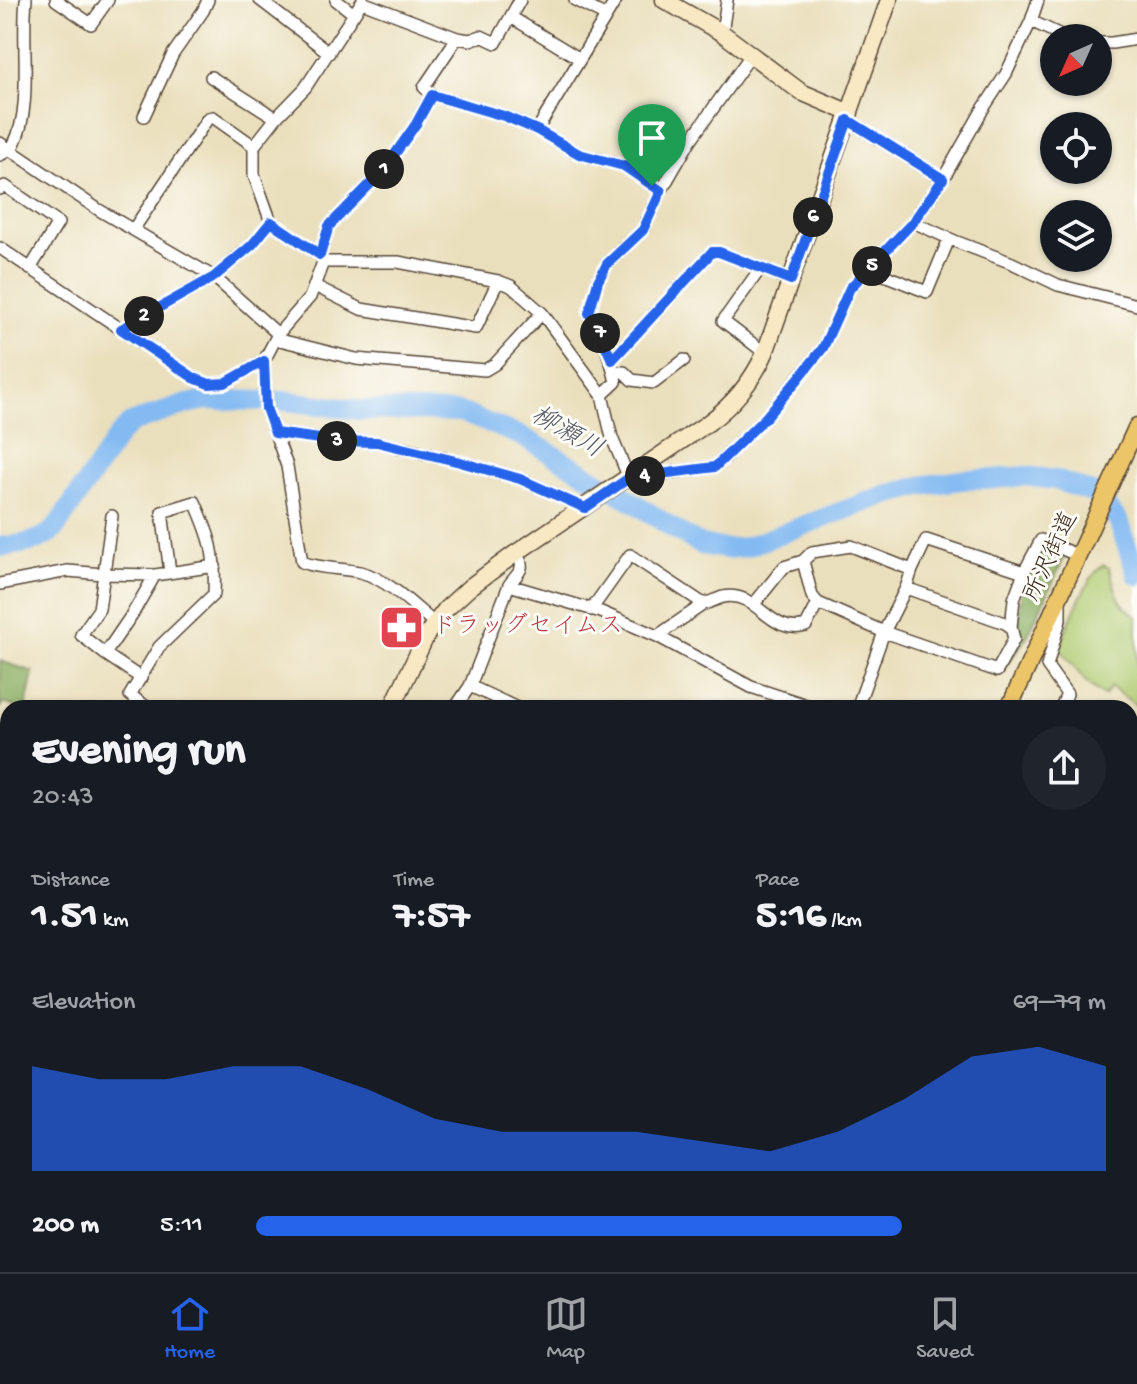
<!DOCTYPE html>
<meta charset="utf-8">
<style>
:root{--surface:#171b24;--page:#20242c;--text:#f1f3f6;--muted:#9ea1a6;--line:#363941;--accent:#2563eb}
body{margin:0;font-family:"Gochi Hand","Klee One",sans-serif;background:var(--page);color:var(--text);height:100vh;display:flex;flex-direction:column;font-size:30px;white-space:nowrap}
*{box-sizing:border-box;margin:0}
p{font-size:26px;color:var(--muted)}
.icon{flex:none;width:44px;height:44px;fill:none;stroke:currentColor;stroke-width:2;stroke-linecap:round;stroke-linejoin:round}
.map{position:relative;flex:1;overflow:hidden}
.sheet{position:absolute;left:0px;top:700px;width:1138px;height:572px;display:flex;flex-direction:column;background:var(--surface);border-radius:24px 24px 0 0;box-shadow:0 2px 6px #0004}
.sheet>*{flex:none}
.needle{width:52px;rotate:225deg}
.fabs{position:absolute;left:1040px;top:24px;display:grid;gap:16px}
.fabs a{display:grid;place-items:center;width:72px;height:72px;border-radius:50%;background:var(--surface);box-shadow:0 2px 6px #0004;font-size:40px}
.pin{position:absolute;display:grid;place-items:center;width:68px;height:68px;color:#fff;margin:-82px -34px;border-radius:50% 50% 50% 0;rotate:-45deg;box-shadow:0 0 8px #0007}
.pin .icon{rotate:45deg}
.km{position:absolute;width:40px;height:40px;margin:-20px;border-radius:50%;background:#222;color:#fff;font-size:22px;line-height:40px;text-align:center}
.round{display:grid;place-items:center;flex:none;width:84px;height:84px;border-radius:42px;background:var(--page)}
.headline{display:flex;align-items:center;justify-content:space-between;height:136px;padding:0 32px}
h1{font-size:44px;font-weight:700;line-height:60px}
.metrics{display:grid;grid-template-columns:repeat(3,1fr);gap:12px;height:136px;padding:8px 32px}
.metrics div{display:grid;align-content:center}
.metrics b{font-size:40px;font-weight:700}
.metrics small{font-size:22px;font-weight:400}
.metrics p{font-size:22px}
.chart{height:224px;padding:16px 32px}
.chart p{display:flex;justify-content:space-between}
.chart svg{width:100%;height:144px;margin-top:8px;fill:var(--accent);opacity:.7}
ul{padding:0 32px;list-style:none;font-size:26px}
li{display:grid;grid-template-columns:128px 96px 1fr;align-items:center;height:60px}
li i{height:20px;border-radius:10px;background:var(--accent)}
.menu{display:flex;justify-content:space-around;align-items:center;height:112px;border-top:2px solid var(--line);background:var(--surface);font-size:22px;color:var(--muted)}
.menu a{display:grid;justify-items:center;gap:4px}
.menu .on{color:var(--accent)}
.map>svg:first-child{display:block}
.green{fill:#b0cb71;stroke:#767a48;stroke-width:2}
.forest{fill:#8caf63;stroke:#646c40;stroke-width:2}
.lines{fill:none;stroke-linecap:round;stroke-linejoin:round}
.river{stroke:#83baf2;stroke-width:20}
.street-casing{stroke:#554536;stroke-width:14}
.secondary-casing{stroke:#554536;stroke-width:19}
.primary-casing{stroke:#554536;stroke-width:19}
.street{stroke:#fff;stroke-width:11}
.secondary{stroke:#f8e8c3;stroke-width:16}
.primary{stroke:#edc569;stroke-width:16}
.rail-casing{stroke:#3b2a1e;stroke-width:6}
.rail{stroke:#fdfcf7;stroke-width:3;stroke-dasharray:9;stroke-linecap:butt}
.route-casing{stroke:#fff;stroke-width:16}
.route{stroke:#2563eb;stroke-width:10}
.labels{text-anchor:middle;dominant-baseline:central;stroke-width:6;stroke-linejoin:round;paint-order:stroke}
.street-label{font-size:24px;fill:#3b2a1e;stroke:#fdfcf7}
.health-label{font-size:24px;fill:#be3a42;stroke:#fdfcf7;text-anchor:start}
.water-label{font-size:26px;font-style:italic;fill:#545c68;stroke:#fdfcf7}
</style>
<div class="map">
<svg width="1137" height="1272" viewBox="0 0 1137 1272">
<rect width="100%" height="100%" fill="#fdfcf7"/>
<filter id="ink" filterUnits="userSpaceOnUse"><feTurbulence type="fractalNoise" baseFrequency=".0125" numOctaves="2"/><feDisplacementMap in="SourceGraphic" scale="16" xChannelSelector="R" yChannelSelector="G"/><feConvolveMatrix kernelMatrix="1 2 1 2 8 2 1 2 1" color-interpolation-filters="sRGB"/></filter>
<filter id="wash" filterUnits="userSpaceOnUse"><feTurbulence type="fractalNoise" baseFrequency=".006" numOctaves="4" result="noise"/><feDisplacementMap in="SourceGraphic" scale="32" xChannelSelector="R" yChannelSelector="G"/><feGaussianBlur stdDeviation="1.8" result="paint"/><feColorMatrix in="noise" values="0 0 0 0 0 0 0 0 0 0 0 0 0 0 0 0 0 1.4 0 .05"/><feComposite in="paint" operator="in"/></filter>
<g filter="url(#wash)">
<rect width="100%" height="100%" fill="#eadfbc"/>
<path class="green" d="M 1104,565 L 1109,568 C 1117,590 1115,603 1137,616 L 1137,706 L 1111,687 L 1104,696 L 1087,683 L 1060,649 C 1065,630 1088,573 1104,565 Z"/>
<path class="forest" d="M 1046,551 L 1064,558 L 1027,637 L 1004,669 L 1017,644 L 1021,596 L 1039,554 Z
M 0,661 L 33,672 L 26,708 L 18,708 L 4,703 L 0,708 Z"/>
<g class="lines">
<path class="river" d="M 0,547 C 22,544 37,544 55,529 L 119,435 L 131,423 L 187,404 L 207,400 L 286,401 L 359,410 L 460,412 L 521,436 L 627,498 L 674,529 L 701,545 L 727,549 L 746,547 L 880,497 L 920,486 L 969,479 L 994,479 L 1025,476 L 1056,480 L 1095,494 L 1118,520 L 1137,575"/>
</g>
</g>
<g filter="url(#ink)">
<g class="lines">
<defs>
<path id="street" d="M 56,0 L 91,24 L 108,0
M 260,0 L 329,53
M 336,0 L 354,14
M 520,0 L 496,43 L 481,36 L 470,40 L 457,38 L 424,87 L 432,95 L 504,116 L 537,130 L 579,154 L 624,166 L 661,191
M 575,0 L 606,16
M 362,2 L 457,38
M 511,17 L 580,59
M 1031,21 L 1067,38
M 722,33 L 727,0
M 1098,43 L 1112,43 L 1137,39
M 211,77 L 276,118
M 144,116 L 173,54 L 203,11 L 208,0
M 848,120 L 943,179
M 537,130 L 616,0
M 0,143 L 99,210 L 214,277 L 278,334
M 0,155 C 6,152 11,150 14,144 C 33,108 21,41 26,0
M 0,189 L 5,186 L 58,223 L 30,269
M 913,222 L 957,242 L 1012,263 L 1058,285 L 1137,305
M 133,230 L 208,118 L 213,117 L 254,146
M 0,248 L 194,378 L 209,384 L 225,383 L 264,361 L 278,334 L 310,297 L 323,262 L 320,255 L 329,226 L 383,171 L 416,124 L 432,95
M 320,255 L 271,222 L 254,175 L 254,146 L 276,118 L 305,88 L 363,0
M 323,262 L 398,262 L 498,281 L 511,286 L 542,313 L 602,395 L 612,438 L 629,478 L 715,467 L 766,417 L 823,348 L 850,288 L 913,222 L 943,179 L 983,109 L 1006,74 L 1031,21 L 1038,0
M 760,269 L 723,321 L 765,353
M 869,269 L 927,292 L 949,239
M 315,286 L 361,309 L 476,328 L 498,281
M 121,329 L 214,277 L 252,245 L 271,222
M 276,339 L 356,359 L 485,370 L 495,364 L 542,313
M 612,360 L 712,252 L 719,252 L 791,280
M 264,361 L 266,408 L 287,466 L 302,562 C 320,569 341,568 360,572 C 386,578 414,606 434,623
M 614,372 L 624,372 L 632,380 L 654,383 L 684,360
M 602,395 L 616,382 C 611,357 602,336 589,313 L 598,281 L 607,264 L 643,230 L 661,191 L 690,141 L 751,55
M 275,433 L 335,441 L 377,442 L 460,462 L 520,479 L 585,508
M 112,516 L 99,609 L 81,635 L 105,654 L 133,613 L 155,575
M 912,570 L 926,540 L 1024,572
M 0,584 L 68,571 L 103,574 L 155,575 L 215,566
M 509,585 C 519,571 527,569 516,553
M 1060,601 L 1060,620 L 1047,666 L 1067,694 L 1061,708
M 818,603 L 884,632 L 997,671 L 1014,639 L 1011,627 L 1005,623 L 906,588
M 754,604 L 784,567 L 803,561 L 812,552 L 851,546 L 912,570 L 906,588 L 884,632 L 857,708
M 591,610 L 630,555 L 704,604 C 710,602 717,599 723,597 C 758,590 769,636 806,626 L 818,603 L 812,596 L 803,561
M 1011,627 L 1014,599 L 1024,572 L 1041,540 L 1079,556
M 657,636 L 751,687 L 815,708
M 105,654 L 141,678
M 470,686 L 517,708
M 148,708 L 130,695 L 159,647 L 214,594 C 216,554 211,538 195,502 L 162,512 L 170,572
M 455,708 L 470,686 L 509,585 L 601,612 L 657,636 L 704,604
M 1130,747 L 1137,745
M 0,772 L 8,772
M 0,994 L 8,1005
M 1130,1005 L 1137,991
M 0,1085 L 3,1104 L 8,1114
M 0,1156 L 8,1158
M 0,1224 L 8,1224
M 320,1264 L 330,1272
M 870,1264 L 878,1272
M 300,1272 L 306,1264
M 493,1272 L 495,1264
M 701,1272 L 704,1266 L 714,1272
M 753,1272 L 761,1264
M 848,1272 L 853,1264"/>
<path id="secondary" d="M 664,0 L 722,33 L 801,92 L 850,113
M 392,708 L 427,634 L 446,609 L 470,587 L 516,553 L 708,423 C 734,404 752,382 765,353 L 889,0
M 45,1272 L 54,1264
M 169,1272 L 170,1264"/>
<path id="primary" d="M 1009,708 L 1137,426
M 1100,1272 L 1100,1264"/>
</defs>
<use href="#street" class="street-casing"/>
<use href="#secondary" class="secondary-casing"/>
<use href="#primary" class="primary-casing"/>
<use href="#street" class="street"/>
<use href="#secondary" class="secondary"/>
<use href="#primary" class="primary"/>
<defs>
<path id="rail" d="M 1130,1155 L 1137,1147
M 1022,1272 L 1030,1264"/>
</defs>
<use href="#rail" class="rail-casing"/>
<use href="#rail" class="rail"/>
</g>
</g>
<g class="lines" filter="url(#ink)">
<defs>
<path id="route" d="M 432,95 L 504,116 L 537,130 L 579,154 L 624,166 L 661,191 L 643,230 L 607,264 L 598,281 L 589,313 L 599,331 L 612,360 L 712,252 L 719,252 L 791,280 L 848,120 L 943,179 L 913,222 L 850,288 L 823,348 L 799,378 L 766,417 L 715,467 L 629,478 L 585,508 L 520,479 L 460,462 L 377,442 L 335,441 L 275,433 L 266,408 L 264,361 L 225,383 L 209,384 L 194,378 L 121,329 L 214,277 L 252,245 L 271,222 L 320,255 L 329,226 L 383,171 L 416,124 Z"/>
</defs>
<use href="#route" class="route-casing"/>
<use href="#route" class="route"/>
</g>
<defs>
<symbol id="pharmacy-square" viewBox="-11 -11 22 22"><rect x="-9" y="-9" width="18" height="18" rx="4" fill="#e0444e" stroke="#fdfcf7"/><path d="M-2-6h4v4h4v4h-4v4h-4v-4h-4v-4h4Z" fill="#fff"/></symbol>
</defs>
<g fill-rule="evenodd">
<use href="#pharmacy-square" x="376" y="602" width="51" height="51"/>
</g>
<g class="labels">
<g class="street-label">
<text transform="translate(1052 557) rotate(-65)">所沢街道</text>
</g>
<g class="health-label">
<text x="432" y="627">ドラッグセイムス</text>
</g>
<g class="water-label">
<text transform="translate(566 434) rotate(30)">柳瀬川</text>
</g>
</g>
</svg>
<div class="fabs">
<a><svg class="needle" viewBox="-14 -14 28 28"><path d="M0-13l5 13h-10z" fill="#e53935"/><path d="M0 13l5-13h-10z" fill="#9ea1a6"/></svg></a>
<a><svg class="icon" aria-label="locate" viewBox="0 0 24 24"><circle cx="12" cy="12" r="6"/><path d="M12 2v4M12 18v4M2 12h4M18 12h4"/></svg></a>
<a><svg class="icon" aria-label="layers" viewBox="0 0 24 24"><path d="M12 4l9 5-9 5-9-5zM3 14l9 5 9-5"/></svg></a>
</div>
<div class="pin" style="left:652px;top:186px;background:#1e9e55"><svg class="icon" aria-label="arrive" viewBox="0 0 24 24"><path d="M6 21V4h12l-3 4 3 4H6"/></svg></div>
<b class="km" style="left:384px;top:169px">1</b>
<b class="km" style="left:144px;top:316px">2</b>
<b class="km" style="left:337px;top:441px">3</b>
<b class="km" style="left:645px;top:476px">4</b>
<b class="km" style="left:872px;top:266px">5</b>
<b class="km" style="left:813px;top:217px">6</b>
<b class="km" style="left:600px;top:333px">7</b>
<section class="sheet">
<div class="headline"><div><h1>Evening run</h1><p>20:43</p></div><a class="round"><svg class="icon" aria-label="share" viewBox="0 0 24 24"><path d="M12 15V3M7 8l5-5 5 5M5 13v7h14v-7"/></svg></a></div>
<div class="metrics">
<div><p>Distance</p><b>1.51<small> km</small></b></div>
<div><p>Time</p><b>7:57</b></div>
<div><p>Pace</p><b>5:16<small> /km</small></b></div>
</div>
<div class="chart"><p><span>Elevation</span>69–79 m</p>
<svg viewBox="0 0 160 44" preserveAspectRatio="none"><path d="M0 44V12L10 16L20 16L30 12L40 12L50 19L60 28L70 32L80 32L90 32L100 35L110 38L120 32L130 22L140 9L150 6L160 12V44z"/></svg>
</div>
<ul>
<li><b>200 m</b>5:11<i style="width:76%"></i></li>
</ul>
</section>
</div>
<nav class="menu">
<a class="on"><svg class="icon" aria-label="home" viewBox="0 0 24 24"><path d="M3 11l9-7 9 7M6 9v11h12V9"/></svg>Home</a>
<a><svg class="icon" aria-label="map" viewBox="0 0 24 24"><path d="M3 6l6-2 6 2 6-2v14l-6 2-6-2-6 2zM9 4v14M15 6v14"/></svg>Map</a>
<a><svg class="icon" aria-label="saved" viewBox="0 0 24 24"><path d="M7 4h10v16l-5-4-5 4z"/></svg>Saved</a>
</nav>
